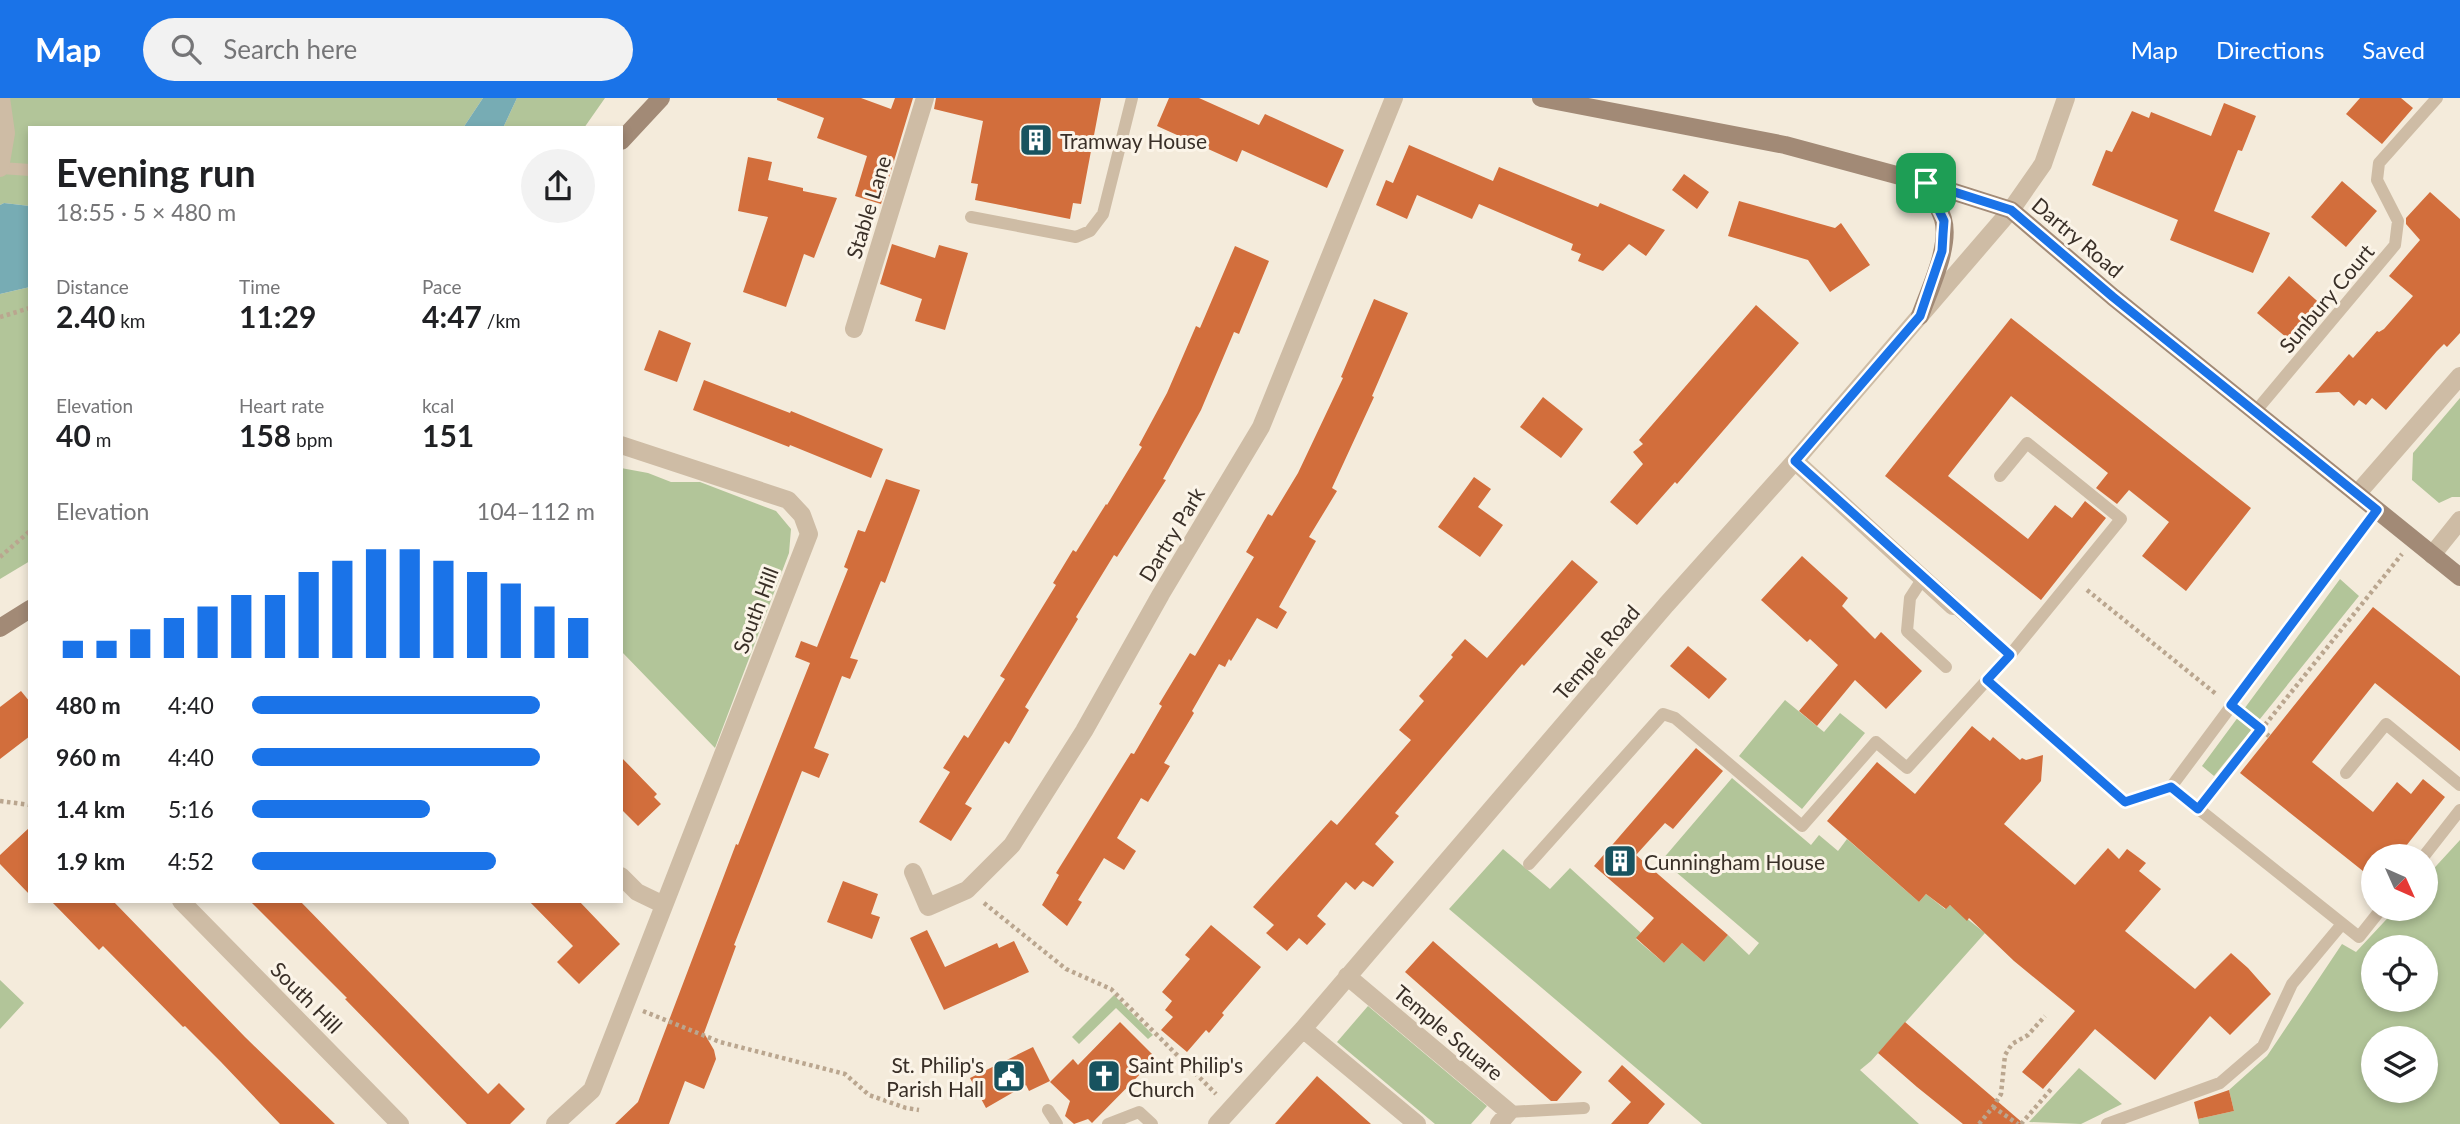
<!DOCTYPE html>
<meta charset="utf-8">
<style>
:root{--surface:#fff;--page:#f2f2f2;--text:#202124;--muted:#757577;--accent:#1a73e8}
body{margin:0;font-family:Lato,sans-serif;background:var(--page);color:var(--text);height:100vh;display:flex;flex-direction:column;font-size:26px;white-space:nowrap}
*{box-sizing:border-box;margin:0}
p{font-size:23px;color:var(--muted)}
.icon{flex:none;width:38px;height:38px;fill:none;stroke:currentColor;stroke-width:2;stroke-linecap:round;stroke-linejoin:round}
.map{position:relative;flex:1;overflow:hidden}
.details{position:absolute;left:28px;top:28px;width:595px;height:777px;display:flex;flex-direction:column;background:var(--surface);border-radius:0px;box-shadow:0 4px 10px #0003}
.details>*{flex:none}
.needle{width:46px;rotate:135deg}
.tools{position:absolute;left:2361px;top:746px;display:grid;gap:14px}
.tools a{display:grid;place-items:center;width:77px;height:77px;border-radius:50%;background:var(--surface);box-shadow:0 4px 10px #0003;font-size:35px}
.pin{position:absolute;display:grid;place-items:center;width:60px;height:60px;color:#fff;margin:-30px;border-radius:14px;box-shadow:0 4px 10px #0006}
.round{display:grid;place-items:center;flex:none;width:74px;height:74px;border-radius:37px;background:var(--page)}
.summary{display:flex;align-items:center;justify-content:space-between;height:119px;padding:0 28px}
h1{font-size:38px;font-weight:700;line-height:52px}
.stats{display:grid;grid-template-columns:repeat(3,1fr);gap:10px;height:119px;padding:7px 28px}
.stats div{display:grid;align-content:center}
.stats b{font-size:30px;font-weight:700}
.stats small{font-size:19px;font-weight:400}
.stats p{font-size:19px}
.chart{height:196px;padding:14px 28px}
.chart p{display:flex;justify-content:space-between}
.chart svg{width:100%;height:126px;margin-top:7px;stroke:var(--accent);stroke-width:6}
ul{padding:0 28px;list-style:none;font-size:23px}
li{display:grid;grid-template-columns:112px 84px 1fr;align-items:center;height:52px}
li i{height:18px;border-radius:9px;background:var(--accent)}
header{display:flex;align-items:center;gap:42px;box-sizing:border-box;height:98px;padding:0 35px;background:var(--accent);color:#fff}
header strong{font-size:33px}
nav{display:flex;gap:38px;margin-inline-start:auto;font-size:24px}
.search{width:490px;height:63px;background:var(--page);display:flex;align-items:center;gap:18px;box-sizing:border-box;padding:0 24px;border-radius:38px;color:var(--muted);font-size:26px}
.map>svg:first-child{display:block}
.green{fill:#b2c599;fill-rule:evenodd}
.water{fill:#77acb4}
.building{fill:#d26e3c}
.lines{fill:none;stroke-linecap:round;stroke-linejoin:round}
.path{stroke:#baa68f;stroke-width:4.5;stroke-dasharray:3.5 3.5;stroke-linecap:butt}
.lane{stroke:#cebca5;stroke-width:12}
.street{stroke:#cebca5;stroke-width:18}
.secondary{stroke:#a28a76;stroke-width:18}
.route-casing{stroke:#fff;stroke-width:14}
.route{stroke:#1a73e8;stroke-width:9}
.labels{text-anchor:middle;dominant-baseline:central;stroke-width:6;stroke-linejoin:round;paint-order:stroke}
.poi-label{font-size:21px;fill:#392f27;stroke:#fbf4e8;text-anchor:start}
.street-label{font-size:21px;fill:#392f27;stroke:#fbf4e8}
</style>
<header>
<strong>Map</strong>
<div class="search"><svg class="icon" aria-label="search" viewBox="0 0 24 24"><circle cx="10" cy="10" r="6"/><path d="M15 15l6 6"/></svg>Search here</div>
<nav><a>Map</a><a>Directions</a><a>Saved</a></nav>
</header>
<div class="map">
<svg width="2460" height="1026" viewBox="0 0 2460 1026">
<rect width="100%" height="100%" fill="#f4ebdb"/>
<path class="green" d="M 0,0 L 483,0 L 463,30 L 30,30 L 30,108 L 4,105 L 0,107 Z
M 517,0 L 605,0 L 584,30 L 503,30 Z
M 30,189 L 30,463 L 0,481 L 0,196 Z
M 2460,300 L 2460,399 L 2452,399 L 2439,405 L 2412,382 L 2413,355 Z
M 621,370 L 648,375 L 671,384 L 700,384 L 776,413 L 791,431 L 789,455 L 715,650 L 621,553 Z
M 2340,481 L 2359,498 L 2214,678 L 2202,668 Z
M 1785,602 L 1824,634 L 1840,615 L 1865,635 L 1802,711 L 1739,658 Z
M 1732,680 L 1811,747 L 1819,737 L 1838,753 L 1847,741 L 1919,804 L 1926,796 L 1945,811 L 1950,807 L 1985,835 L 1871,963 L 1860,972 L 1919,1026 L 1702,1026 L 1449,811 L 1503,751 L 1550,791 L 1570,770 L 1641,835 L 1636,841 L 1664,865 L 1682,845 L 1704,864 L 1728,837 L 1749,857 L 1759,845 L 1662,762 Z
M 2460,742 L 2460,1026 L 2199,1026 L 2198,1021 L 2234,1013 L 2229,992 L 2267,958 L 2342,846 L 2356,854 L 2397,810 L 2426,810 L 2426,779 ZM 2373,849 L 2426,849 L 2426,901 L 2373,901 ZM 2373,940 L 2426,940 L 2426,992 L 2373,992 Z
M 0,882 L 24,905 L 0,931 Z
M 1114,897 L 1153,937 L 1148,941 L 1116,910 L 1079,946 L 1072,939 Z
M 1368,908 L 1487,1008 L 1471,1026 L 1435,1026 L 1337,944 Z
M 2079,970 L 2122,1006 L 2081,1026 L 2029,1024 Z"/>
<path class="water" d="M 483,0 L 517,0 L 503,30 L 463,30 Z
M 4,105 L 30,108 L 30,189 L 0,196 L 0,107 Z"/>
<path class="building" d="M 777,0 L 861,0 L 891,11 L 895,0 L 913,0 L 881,106 L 855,98 L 867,58 L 817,40 L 824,20 L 777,2 Z
M 936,0 L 1101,0 L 1081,106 L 1073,105 L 1070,121 L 975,102 L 978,86 L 971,85 L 983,23 L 934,11 Z
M 1169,0 L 1199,0 L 1259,27 L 1265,16 L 1344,52 L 1327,90 L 1242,52 L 1237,64 L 1157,28 Z
M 2360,0 L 2401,0 L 2413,10 L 2382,46 L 2346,16 Z
M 2224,5 L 2256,18 L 2242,53 L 2238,52 L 2214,113 L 2270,135 L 2253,175 L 2170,142 L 2178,122 L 2092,87 L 2106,52 L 2112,54 L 2132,13 L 2149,20 L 2151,14 L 2211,38 Z
M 1409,47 L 1493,83 L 1499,69 L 1590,106 L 1598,109 L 1600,105 L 1665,132 L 1646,158 L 1629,146 L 1603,173 L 1578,163 L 1581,156 L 1571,152 L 1573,146 L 1479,106 L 1472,121 L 1417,97 L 1407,121 L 1376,107 L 1386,82 L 1393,85 Z
M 748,59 L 772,64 L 768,82 L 803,90 L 803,93 L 837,100 L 814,160 L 804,156 L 786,209 L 743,194 L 768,119 L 738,113 Z
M 1684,76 L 1709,94 L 1697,111 L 1672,92 Z
M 2342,83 L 2377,113 L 2346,149 L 2311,119 Z
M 2430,94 L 2460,121 L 2460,235 L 2447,249 L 2444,246 L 2437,253 L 2386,312 L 2372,300 L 2366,307 L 2359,302 L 2354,308 L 2339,294 L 2315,295 L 2349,256 L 2353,260 L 2377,233 L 2379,234 L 2384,231 L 2413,198 L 2389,178 L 2420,142 L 2406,126 L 2406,120 Z
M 1739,103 L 1835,130 L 1841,125 L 1870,167 L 1830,194 L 1808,162 L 1728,138 Z
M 892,146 L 935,160 L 939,147 L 968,155 L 945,232 L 915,223 L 922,201 L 880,186 Z
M 1235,148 L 1269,163 L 1239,236 L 1234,234 L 1201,312 L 1163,381 L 1166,382 L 1117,459 L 1114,457 L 1076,519 L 1078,521 L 1025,609 L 1029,612 L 1009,646 L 1005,643 L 965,706 L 972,710 L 951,743 L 919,724 L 950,674 L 943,670 L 964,637 L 968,640 L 1005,581 L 1000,578 L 1056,487 L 1053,485 L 1073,452 L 1076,454 L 1106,406 L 1107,407 L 1142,349 L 1139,347 L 1167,295 L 1196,228 L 1200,230 Z
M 2289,178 L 2324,209 L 2293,245 L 2257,215 Z
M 1374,201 L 1408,215 L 1372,298 L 1374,299 L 1332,390 L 1337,393 L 1309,439 L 1316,443 L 1279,509 L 1287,514 L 1277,531 L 1257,520 L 1231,563 L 1229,561 L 1225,569 L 1219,566 L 1192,613 L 1194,615 L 1164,665 L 1170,668 L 1148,704 L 1141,700 L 1117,740 L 1136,753 L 1124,772 L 1104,760 L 1078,802 L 1082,804 L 1067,828 L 1042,807 L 1059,777 L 1056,775 L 1131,655 L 1134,656 L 1162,608 L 1159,606 L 1190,555 L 1195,558 L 1254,459 L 1246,454 L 1268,416 L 1272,418 L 1298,375 L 1343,280 L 1341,279 Z
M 1756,207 L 1799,245 L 1677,386 L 1675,384 L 1637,427 L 1610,404 L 1643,366 L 1633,354 L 1643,346 L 1639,342 Z
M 2011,220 L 2251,410 L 2186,493 L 2142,458 L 2169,424 L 2129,392 L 2117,406 L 2096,390 L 2108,375 L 2011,298 L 1948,378 L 2028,441 L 2055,407 L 2072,420 L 2085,403 L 2106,420 L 2041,502 L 1885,378 Z
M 659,232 L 691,245 L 677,284 L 644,272 Z
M 704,282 L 790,315 L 791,313 L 883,351 L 871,380 L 790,347 L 789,349 L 693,312 Z
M 1543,299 L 1583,331 L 1561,360 L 1520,329 Z
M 1474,379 L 1491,391 L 1478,409 L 1503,427 L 1480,459 L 1438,429 Z
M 886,381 L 920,392 L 885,485 L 881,483 L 850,560 L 858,562 L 850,581 L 842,578 L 814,650 L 829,656 L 819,680 L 802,673 L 734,847 L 736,848 L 704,935 L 714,952 L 716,961 L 704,991 L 685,983 L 669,1026 L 615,1026 L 638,1004 L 736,746 L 738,747 L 810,565 L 795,559 L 801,543 L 817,549 L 848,471 L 844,469 L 858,432 L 865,434 Z
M 1802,458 L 1848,500 L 1842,508 L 1875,541 L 1881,534 L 1922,573 L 1886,611 L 1855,582 L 1817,628 L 1799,613 L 1838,567 L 1810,541 L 1807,544 L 1761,502 Z
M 1572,462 L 1598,484 L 1524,568 L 1522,566 L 1395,715 L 1399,718 L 1375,746 L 1394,764 L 1373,789 L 1363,783 L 1355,792 L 1346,784 L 1317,818 L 1326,826 L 1307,847 L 1299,840 L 1287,853 L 1266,835 L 1274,827 L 1253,809 L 1331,722 L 1337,727 L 1411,642 L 1399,632 L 1424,603 L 1419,598 L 1453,559 L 1451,557 L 1465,541 L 1487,560 Z
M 2373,509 L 2460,578 L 2460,653 L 2375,585 L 2312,664 L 2373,714 L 2397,684 L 2411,696 L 2423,681 L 2445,699 L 2398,758 L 2373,758 L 2373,781 L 2240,675 Z
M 1688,548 L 1727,581 L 1709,601 L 1670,568 Z
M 21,593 L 30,604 L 30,638 L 0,661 L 0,609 Z
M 1972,628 L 1990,643 L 1993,639 L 2020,662 L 2022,660 L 2026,662 L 2043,657 L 2041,683 L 2004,726 L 2075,787 L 2108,750 L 2119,761 L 2127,751 L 2146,765 L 2139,773 L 2161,791 L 2125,833 L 2195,891 L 2231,855 L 2248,870 L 2271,896 L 2230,937 L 2210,918 L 2155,982 L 2095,931 L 2043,991 L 2022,974 L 2075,913 L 2014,863 L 1969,820 L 1967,823 L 1950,807 L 1946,811 L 1926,796 L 1919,804 L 1827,723 L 1877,664 L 1915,696 Z
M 1696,650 L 1723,673 L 1673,731 L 1665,725 L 1636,757 L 1728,837 L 1704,864 L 1682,845 L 1664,865 L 1636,840 L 1654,820 L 1594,768 Z
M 621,659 L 657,696 L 654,699 L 661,706 L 638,728 L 621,711 Z
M 30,729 L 30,797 L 0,766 L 0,757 Z
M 843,783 L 878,796 L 871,816 L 880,819 L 872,841 L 827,824 Z
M 51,803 L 113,803 L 245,939 L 335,1026 L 280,1026 L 221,964 L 185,928 L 183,929 L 103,848 L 99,852 Z
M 250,803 L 300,803 L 488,996 L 499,985 L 525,1011 L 510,1026 L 467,1026 L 345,901 L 347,900 Z
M 529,803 L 579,803 L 620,846 L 579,886 L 557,864 L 573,848 Z
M 1211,827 L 1261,869 L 1222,915 L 1224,917 L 1209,935 L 1206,932 L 1187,954 L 1161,932 L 1173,919 L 1165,912 L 1172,903 L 1162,894 L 1190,861 L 1185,857 Z
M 927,832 L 945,869 L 997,845 L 999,850 L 1014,843 L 1029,874 L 944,912 L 910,840 Z
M 1433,843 L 1582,974 L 1557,1003 L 1551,1003 L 1405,874 Z
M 1120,924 L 1156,960 L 1092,1025 L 1088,1021 L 1074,1026 L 1065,1018 L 1070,1003 L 1050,984 L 1073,961 L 1078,967 Z
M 1905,924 L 2024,1026 L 1963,1026 L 1917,989 L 1878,955 Z
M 1033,949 L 1050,983 L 1029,993 L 1026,987 L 986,1010 L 970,980 Z
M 1622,967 L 1665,1006 L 1648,1026 L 1611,1026 L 1631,1004 L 1608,983 Z
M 1317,978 L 1334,993 L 1371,1026 L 1275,1026 Z
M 2229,992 L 2234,1013 L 2198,1021 L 2194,1004 Z"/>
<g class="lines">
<path class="path" d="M 0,219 L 30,210
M 0,459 L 30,433
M 2087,492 L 2216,596
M 2245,619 L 2269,638
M 2208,698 L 2402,456
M 0,703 L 30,707
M 984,805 L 1066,871 L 1111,891 L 1216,996
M 643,913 L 720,944 L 845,976 L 869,997 L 906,1010 L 919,1012
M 1993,1009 L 2018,1026
M 1979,1026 L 1993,1009 L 2001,996 L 2005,957 L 2012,946 L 2028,937 L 2045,918
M 2021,1026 L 2053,989"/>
<path class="lane" d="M 1,70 L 30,72
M 971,119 L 1076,139 L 1090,133 L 1103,116 L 1132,0
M 2255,314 L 2395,147 L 2398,123 L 2377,82 L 2379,65 L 2437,0
M 2000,378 L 2027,345 L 2121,421 L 2010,557
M 1923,480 L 1910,500 L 1907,533 L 1946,569
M 1953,508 L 2010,557 L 1987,582
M 2346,675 L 2386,626 L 2460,687
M 2171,689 L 2377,412
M 2424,758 L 2460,712
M 1529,766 L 1663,616 L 1675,620 L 1802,728 L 1876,644 L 1907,670 L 1987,582 L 2125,704 L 2171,689 L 2359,839 L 2382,810
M 1048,1012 L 1057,1026
M 1509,1014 L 1584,1010
M 1108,1026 L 1139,1014 L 1152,1026
M 2107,1026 L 2220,985 L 2263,948 L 2292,886 L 2342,826"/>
<path class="street" d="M 0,70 L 6,35 L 1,0
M 854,231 L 925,0
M 1795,363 L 1953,508
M 2357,396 L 2460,278
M 2432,457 L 2460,422
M 913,774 L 928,809 L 967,792 L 1012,747 L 1084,633 L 1161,496 L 1261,329 L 1394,0
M 621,778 L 637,794 L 664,807
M 181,803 L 400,1026
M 1347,878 L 1509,1014 L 1499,1026
M 1303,931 L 1417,1026
M 555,1026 L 592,992 L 809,436 L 802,417 L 788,402 L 621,347
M 1217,1026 L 1303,931 L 1666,507 L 1795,363 L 2011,112 L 2043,66 L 2066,0"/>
<path class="secondary" d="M 1541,0 L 1785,47 L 1926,85 L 2011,112 L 2113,199 L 2460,479
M 621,43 L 661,0
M 1920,218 C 1929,192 1951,148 1943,121 C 1939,109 1932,97 1926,85
M 0,530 L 30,511"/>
</g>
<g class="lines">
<defs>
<path id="route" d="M 1926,85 L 2011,112 L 2113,199 L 2377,412 L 2231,607 L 2261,631 L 2198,711 L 2171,689 L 2125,704 L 1987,582 L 2010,557 L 1795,363 L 1920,218 L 1942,153 L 1943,136 L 1944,123 Z"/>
</defs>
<use href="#route" class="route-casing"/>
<use href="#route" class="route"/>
</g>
<defs>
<symbol id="building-square" viewBox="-11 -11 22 22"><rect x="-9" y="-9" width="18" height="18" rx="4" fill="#18535f" stroke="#fbf4e8"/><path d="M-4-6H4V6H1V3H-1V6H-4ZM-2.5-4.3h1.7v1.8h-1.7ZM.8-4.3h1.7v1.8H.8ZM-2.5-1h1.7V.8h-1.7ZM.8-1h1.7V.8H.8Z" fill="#fff"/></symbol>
<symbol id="civic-square" viewBox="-11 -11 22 22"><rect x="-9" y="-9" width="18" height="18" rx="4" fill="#18535f" stroke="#fbf4e8"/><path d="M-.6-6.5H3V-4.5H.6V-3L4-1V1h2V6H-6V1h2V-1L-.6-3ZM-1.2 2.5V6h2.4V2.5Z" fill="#fff"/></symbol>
<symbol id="church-square" viewBox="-11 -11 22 22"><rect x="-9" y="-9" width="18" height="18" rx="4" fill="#18535f" stroke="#fbf4e8"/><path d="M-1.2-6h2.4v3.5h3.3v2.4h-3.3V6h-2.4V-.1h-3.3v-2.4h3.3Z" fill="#fff"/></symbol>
</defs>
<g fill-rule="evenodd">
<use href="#building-square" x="1017" y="23" width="38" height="38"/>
<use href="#building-square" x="1601" y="744" width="38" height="38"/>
<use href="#civic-square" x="990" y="959" width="38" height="38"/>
<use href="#church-square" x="1085" y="959" width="38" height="38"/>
</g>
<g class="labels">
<g class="poi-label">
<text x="1060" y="42">Tramway House</text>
<text x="1644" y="763">Cunningham House</text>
<text x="984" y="966" text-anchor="end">St. Philip's<tspan x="984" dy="24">Parish Hall</tspan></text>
<text x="1128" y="966">Saint Philip's<tspan x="1128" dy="24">Church</tspan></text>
</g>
<g class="street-label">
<text transform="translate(868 109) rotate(-73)">Stable Lane</text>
<text transform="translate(2078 139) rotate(40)">Dartry Road</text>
<text transform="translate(2326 200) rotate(-50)">Sunbury Court</text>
<text transform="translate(1171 436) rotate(-59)">Dartry Park</text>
<text transform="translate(755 512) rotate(-69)">South Hill</text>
<text transform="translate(1596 554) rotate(-49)">Temple Road</text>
<text transform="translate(307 899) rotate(45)">South Hill</text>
<text transform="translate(1449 934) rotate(40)">Temple Square</text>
</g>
</g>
</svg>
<div class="tools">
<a><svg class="needle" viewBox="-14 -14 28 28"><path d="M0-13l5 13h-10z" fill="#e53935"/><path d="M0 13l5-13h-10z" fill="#757577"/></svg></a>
<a><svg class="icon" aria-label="locate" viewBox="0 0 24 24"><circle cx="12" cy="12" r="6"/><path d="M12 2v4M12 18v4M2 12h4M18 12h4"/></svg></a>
<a><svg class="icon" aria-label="layers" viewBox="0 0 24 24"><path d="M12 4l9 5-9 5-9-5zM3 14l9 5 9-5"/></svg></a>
</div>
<div class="pin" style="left:1926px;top:85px;background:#1e9e55"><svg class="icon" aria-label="arrive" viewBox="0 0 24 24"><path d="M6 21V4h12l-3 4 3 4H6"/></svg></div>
<section class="details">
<div class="summary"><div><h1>Evening run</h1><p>18:55 · 5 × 480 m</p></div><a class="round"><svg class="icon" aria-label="share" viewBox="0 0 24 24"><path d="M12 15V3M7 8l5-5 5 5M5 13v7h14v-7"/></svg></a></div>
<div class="stats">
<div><p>Distance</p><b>2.40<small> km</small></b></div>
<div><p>Time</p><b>11:29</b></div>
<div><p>Pace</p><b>4:47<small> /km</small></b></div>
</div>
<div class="stats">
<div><p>Elevation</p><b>40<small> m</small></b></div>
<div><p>Heart rate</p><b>158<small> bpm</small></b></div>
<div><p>kcal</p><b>151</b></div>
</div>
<div class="chart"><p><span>Elevation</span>104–112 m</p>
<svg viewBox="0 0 160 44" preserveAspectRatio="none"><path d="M5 44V38M15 44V38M25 44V34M35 44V30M45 44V26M55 44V22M65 44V22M75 44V14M85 44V10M95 44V6M105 44V6M115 44V10M125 44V14M135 44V18M145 44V26M155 44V30"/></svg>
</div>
<ul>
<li><b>480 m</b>4:40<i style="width:84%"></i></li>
<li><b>960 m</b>4:40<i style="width:84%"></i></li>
<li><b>1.4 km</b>5:16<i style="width:52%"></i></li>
<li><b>1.9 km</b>4:52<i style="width:71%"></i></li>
</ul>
</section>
</div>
